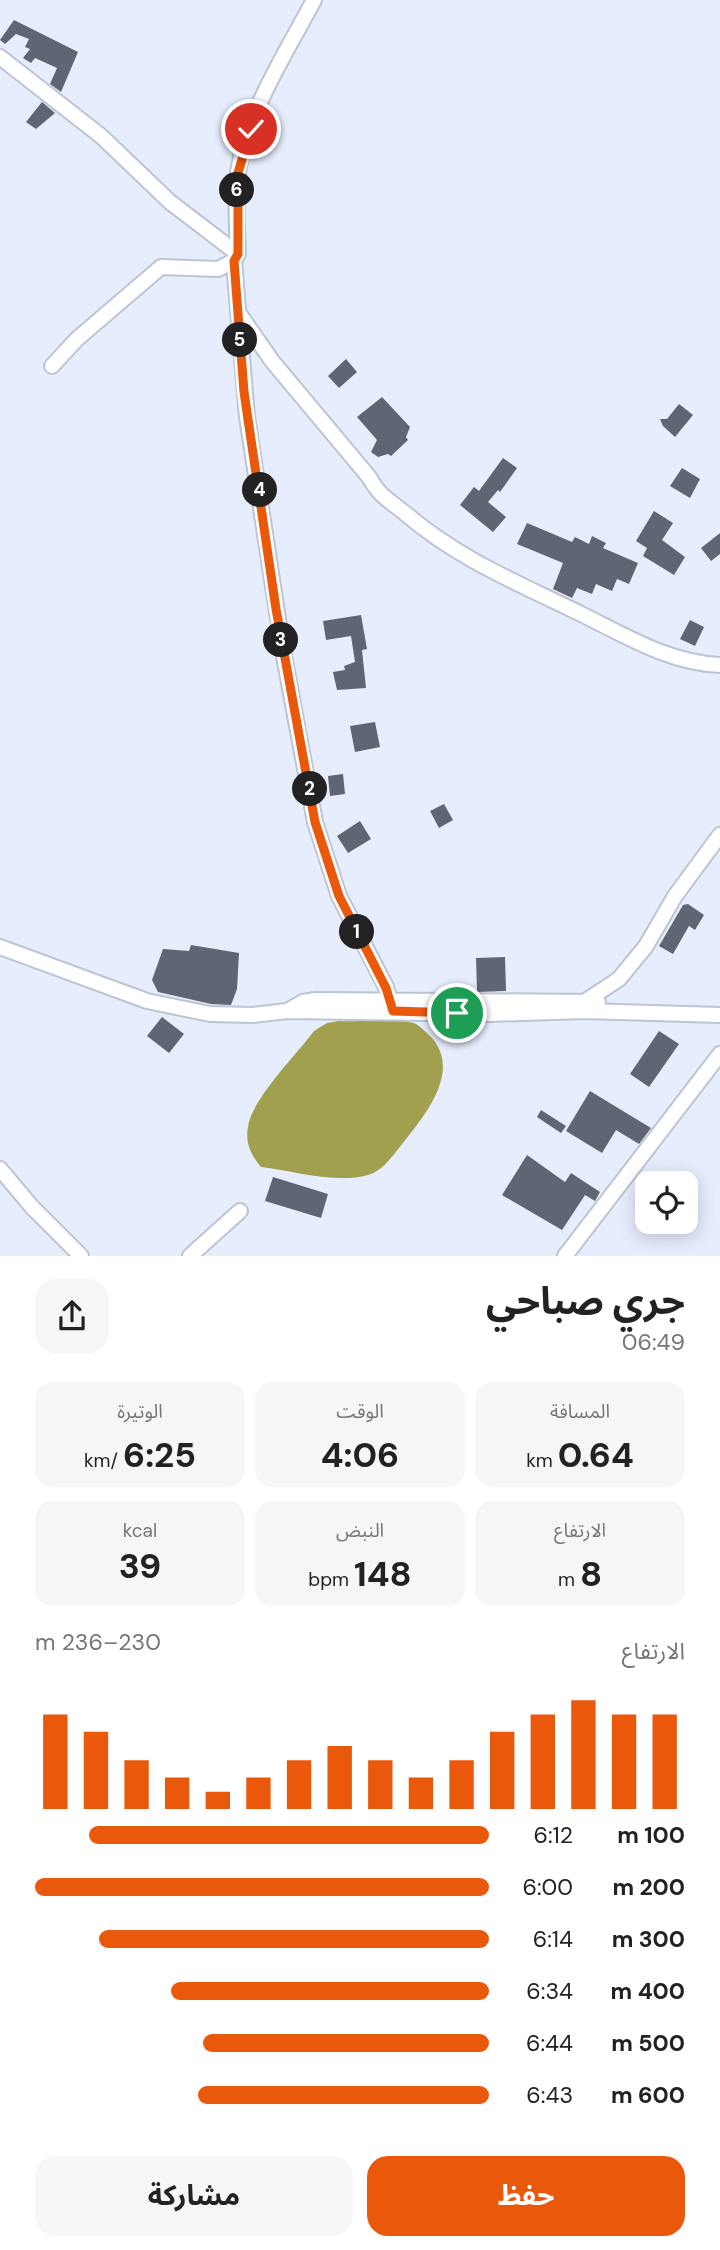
<!DOCTYPE html>
<html lang="ar">
<meta charset="utf-8">
<style>
:root{--surface:#fff;--page:#f6f6f6;--text:#222;--muted:#767676;--accent:#ea580c}
body{margin:0;font-family:"DM Sans","Noto Sans Arabic",sans-serif;background:var(--page);color:var(--text);direction:rtl;height:100vh;display:flex;flex-direction:column;font-size:26px;white-space:nowrap}
*{box-sizing:border-box;margin:0}
p{font-size:23px;color:var(--muted)}
.icon{flex:none;width:38px;height:38px;fill:none;stroke:currentColor;stroke-width:2;stroke-linecap:round;stroke-linejoin:round}
.map{position:relative;height:1256px;overflow:hidden;direction:ltr}
.sheet{display:flex;flex-direction:column;background:var(--surface);flex:1}
.sheet>*{flex:none}
.fabs{position:absolute;left:635px;top:1171px;display:grid;gap:14px}
.fabs a{display:grid;place-items:center;width:63px;height:63px;border-radius:14px;background:var(--surface);box-shadow:0 4px 18px #0003;font-size:35px}
.pin{position:absolute;display:grid;place-items:center;width:60px;height:60px;color:#fff;margin:-30px;border:4px solid #fff;border-radius:50%;box-shadow:0 2px 7px #0007}
.km{position:absolute;width:35px;height:35px;margin:-18px;border-radius:50%;background:#222;color:#fff;font-size:19px;line-height:35px;text-align:center}
.round{display:grid;place-items:center;flex:none;width:74px;height:74px;border-radius:21px;background:var(--page)}
.head{display:flex;align-items:center;justify-content:space-between;height:119px;padding:0 35px}
h1{font-size:38px;font-weight:700;line-height:52px}
.stats{display:grid;grid-template-columns:repeat(3,1fr);gap:10px;height:119px;padding:7px 35px}
.stats div{display:grid;align-content:center;border-radius:18px;background:var(--page);text-align:center}
.stats b{font-size:35px;font-weight:700}
.stats small{font-size:19px;font-weight:400}
.stats p{font-size:19px}
.chart{height:196px;padding:14px 35px}
.chart p{display:flex;justify-content:space-between}
.chart svg{width:100%;height:126px;margin-top:7px;stroke:var(--accent);stroke-width:6}
.primary-button{display:flex;gap:14px;margin-top:auto;padding:14px 35px}
.primary-button a{flex:1;height:80px;border-radius:21px;background:var(--accent);color:#fff;font-size:28px;font-weight:700;line-height:80px;text-align:center}
.primary-button a+a{background:var(--page);color:var(--text)}
ul{padding:0 35px;list-style:none;font-size:23px}
li{display:grid;grid-template-columns:112px 84px 1fr;align-items:center;height:52px}
li i{height:18px;border-radius:9px;background:var(--accent)}
.map>svg:first-child{display:block}
.water{fill:#a1a04e}
.building{fill:#5f6572}
.lines{fill:none;stroke-linecap:round;stroke-linejoin:round}
.minor-casing{stroke:#bdc4d3;stroke-width:18}
.minor{stroke:#fff;stroke-width:14}
.route-casing{stroke:#fff;stroke-width:14}
.route{stroke:#ea580c;stroke-width:9}
</style>
<div class="map">
<svg width="720" height="1256" viewBox="0 0 720 1256">
<rect width="100%" height="100%" fill="#e6edfd"/>
<path class="water" d="M 339,1021 C 360,1022 394,1018 414,1023 C 419,1025 426,1032 430,1036 C 463,1070 425,1115 403,1143 C 393,1155 383,1171 368,1175 C 336,1184 294,1171 261,1167 C 251,1155 245,1143 248,1127 C 251,1100 297,1054 314,1031 L 327,1023 Z"/>
<path class="building" d="M 14,20 L 78,52 L 61,92 L 50,84 L 57,68 L 35,58 L 31,63 L 23,58 L 30,49 L 25,47 L 29,39 L 16,34 L 5,44 L 0,40 Z
M 42,102 L 55,113 L 36,129 L 26,122 Z
M 346,359 L 357,372 L 339,388 L 328,376 Z
M 382,397 L 410,427 L 406,437 L 408,440 L 391,456 L 388,454 L 378,457 L 371,452 L 377,440 L 357,417 Z
M 679,404 L 693,415 L 675,437 L 663,426 L 660,419 L 667,419 Z
M 503,458 L 517,468 L 500,492 L 498,490 L 488,502 L 506,517 L 493,532 L 460,505 L 474,487 L 479,491 Z
M 682,468 L 700,479 L 690,498 L 670,486 Z
M 654,511 L 673,523 L 662,540 L 685,557 L 674,575 L 643,556 L 647,548 L 636,541 Z
M 527,523 L 572,542 L 575,537 L 589,544 L 592,536 L 606,543 L 603,548 L 638,563 L 629,584 L 617,579 L 612,591 L 596,584 L 592,594 L 577,588 L 572,598 L 553,589 L 563,563 L 517,544 Z
M 720,533 L 720,554 L 711,561 L 701,548 Z
M 361,615 L 367,649 L 362,650 L 366,688 L 337,690 L 333,672 L 345,670 L 344,666 L 355,662 L 351,636 L 326,640 L 323,621 Z
M 690,620 L 704,627 L 695,646 L 680,639 Z
M 375,722 L 380,747 L 355,752 L 350,726 Z
M 343,774 L 345,794 L 330,796 L 328,776 Z
M 444,804 L 453,820 L 439,828 L 430,811 Z
M 360,821 L 371,839 L 348,853 L 337,836 Z
M 688,904 L 704,915 L 695,930 L 689,926 L 673,954 L 659,946 L 683,905 Z
M 191,945 L 239,953 L 237,989 L 231,1005 L 211,1004 L 158,992 L 152,980 L 163,949 L 189,951 Z
M 505,957 L 506,991 L 477,992 L 476,958 Z
M 162,1017 L 184,1034 L 169,1053 L 147,1036 Z
M 659,1031 L 679,1044 L 649,1087 L 630,1074 Z
M 590,1091 L 651,1128 L 639,1144 L 616,1130 L 602,1153 L 566,1131 Z
M 541,1110 L 566,1126 L 561,1133 L 537,1117 Z
M 527,1155 L 565,1182 L 571,1173 L 600,1192 L 595,1201 L 585,1195 L 562,1230 L 502,1195 Z
M 273,1177 L 328,1194 L 321,1218 L 265,1201 Z"/>
<g class="lines">
<defs>
<path id="minor" d="M 314,0 C 287,51 246,114 238,173 C 235,199 237,227 238,254 L 234,261 L 247,417 L 283,651 L 315,822 L 339,896 L 386,987 L 393,1011
M 0,57 L 101,136 L 170,202 L 238,254
M 238,312 L 272,361 L 369,477 C 380,497 389,500 406,514 C 460,560 518,583 581,614 C 626,636 669,663 720,665
M 52,366 L 77,339 L 161,267 L 218,269 L 234,261
M 0,947 L 147,1001 L 210,1014 L 253,1015 L 287,1011 L 490,1014 L 584,1011 L 720,1015
M 584,1002 L 619,979 L 646,946 L 675,896 L 720,835
M 287,1011 L 303,1002 L 316,1000 L 598,1002
M 0,1169 L 32,1207 L 81,1256
M 190,1256 L 240,1211
M 565,1256 L 720,1054"/>
</defs>
<use href="#minor" class="minor-casing"/>
<use href="#minor" class="minor"/>
</g>
<g class="lines">
<defs>
<path id="route" d="M 251,129 L 238,173 L 238,254 L 234,261 L 244,392 L 276,609 L 315,822 L 339,896 L 386,988 L 393,1011 L 457,1013"/>
</defs>
<use href="#route" class="route-casing"/>
<use href="#route" class="route"/>
</g>
</svg>
<div class="fabs">
<a><svg class="icon" aria-label="locate" viewBox="0 0 24 24"><circle cx="12" cy="12" r="6"/><path d="M12 2v4M12 18v4M2 12h4M18 12h4"/></svg></a>
</div>
<div class="pin" style="left:457px;top:1013px;background:#1e9e55"><svg class="icon" aria-label="arrive" viewBox="0 0 24 24"><path d="M6 21V4h12l-3 4 3 4H6"/></svg></div>
<div class="pin" style="left:251px;top:129px;background:#d93025"><svg class="icon" aria-label="check" viewBox="0 0 24 24"><path d="M5 12l5 5 9-10"/></svg></div>
<b class="km" style="left:357px;top:932px">1</b>
<b class="km" style="left:310px;top:789px">2</b>
<b class="km" style="left:281px;top:640px">3</b>
<b class="km" style="left:260px;top:490px">4</b>
<b class="km" style="left:240px;top:340px">5</b>
<b class="km" style="left:237px;top:190px">6</b>
</div>
<section class="sheet">
<div class="head"><div><h1>جري صباحي</h1><p>06:49</p></div><a class="round"><svg class="icon" aria-label="share" viewBox="0 0 24 24"><path d="M12 15V3M7 8l5-5 5 5M5 13v7h14v-7"/></svg></a></div>
<div class="stats">
<div><p>المسافة</p><b>0.64<small> km</small></b></div>
<div><p>الوقت</p><b>4:06</b></div>
<div><p>الوتيرة</p><b>6:25<small> /km</small></b></div>
</div>
<div class="stats">
<div><p>الارتفاع</p><b>8<small> m</small></b></div>
<div><p>النبض</p><b>148<small> bpm</small></b></div>
<div><p>kcal</p><b>39</b></div>
</div>
<div class="chart"><p><span>الارتفاع</span>230–236 m</p>
<svg viewBox="0 0 160 44" preserveAspectRatio="none"><path d="M5 44V11M15 44V17M25 44V27M35 44V33M45 44V38M55 44V33M65 44V27M75 44V22M85 44V27M95 44V33M105 44V27M115 44V17M125 44V11M135 44V6M145 44V11M155 44V11"/></svg>
</div>
<ul>
<li><b>100 m</b>6:12<i style="width:88%"></i></li>
<li><b>200 m</b>6:00<i style="width:100%"></i></li>
<li><b>300 m</b>6:14<i style="width:86%"></i></li>
<li><b>400 m</b>6:34<i style="width:70%"></i></li>
<li><b>500 m</b>6:44<i style="width:63%"></i></li>
<li><b>600 m</b>6:43<i style="width:64%"></i></li>
</ul>
<div class="primary-button"><a>حفظ</a><a>مشاركة</a></div>
</section>
